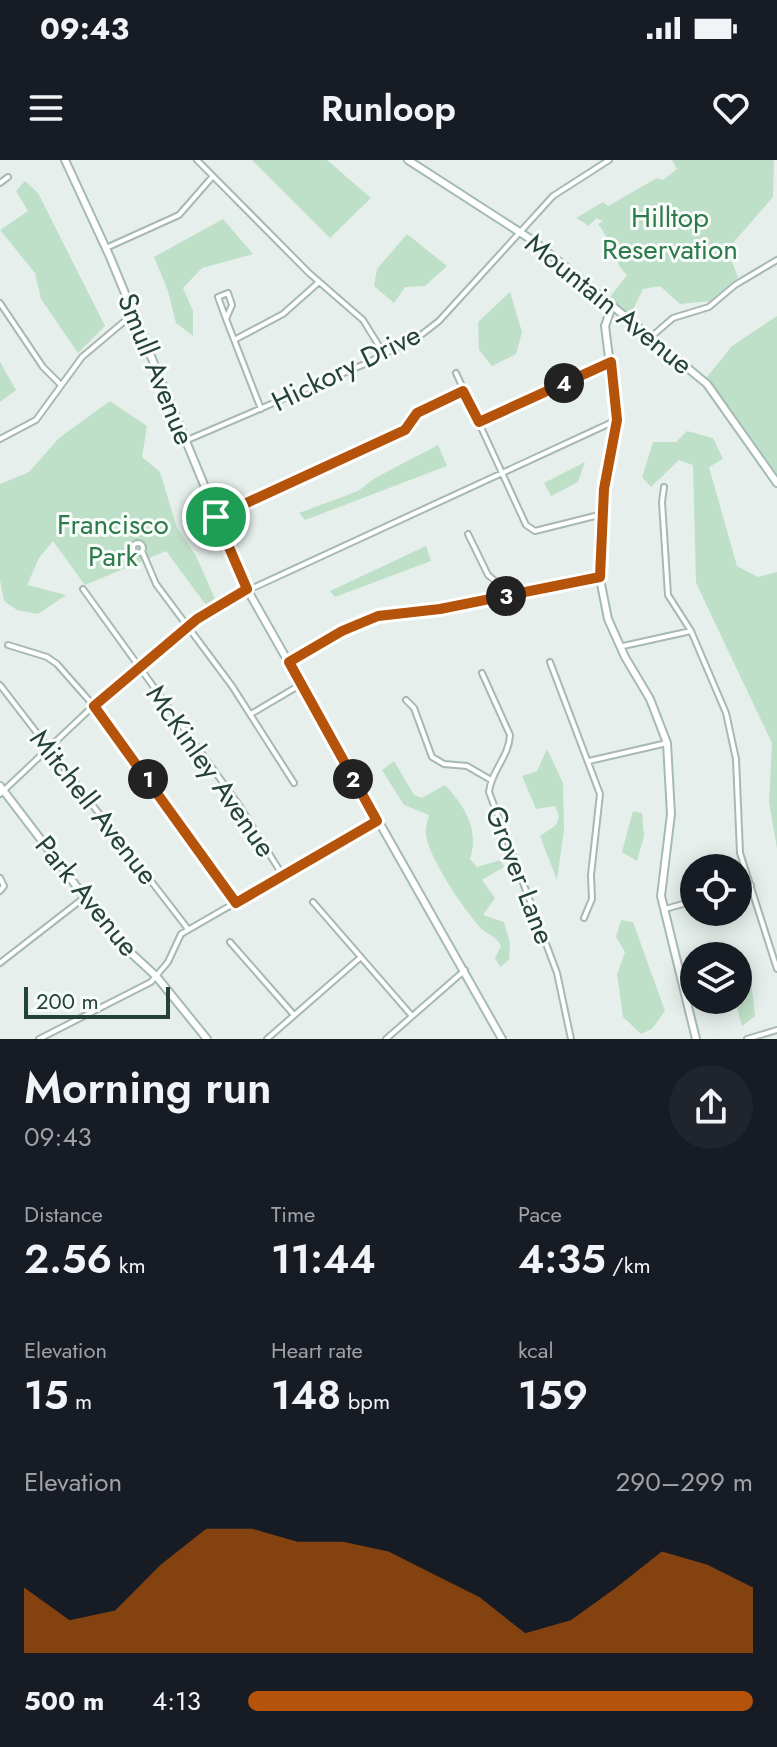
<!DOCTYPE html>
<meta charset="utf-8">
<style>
:root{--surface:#171b24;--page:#20242c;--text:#f1f3f6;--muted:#9ea1a6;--accent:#b45309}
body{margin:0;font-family:Jost,sans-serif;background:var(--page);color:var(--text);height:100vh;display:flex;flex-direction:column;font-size:30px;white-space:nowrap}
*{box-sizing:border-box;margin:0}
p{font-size:26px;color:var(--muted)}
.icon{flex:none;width:44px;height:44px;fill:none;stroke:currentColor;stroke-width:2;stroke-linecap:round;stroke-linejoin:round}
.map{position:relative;height:879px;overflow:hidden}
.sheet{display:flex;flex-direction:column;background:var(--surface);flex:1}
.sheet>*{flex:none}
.buttons{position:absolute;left:680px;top:694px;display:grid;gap:16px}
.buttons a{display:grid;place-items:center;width:72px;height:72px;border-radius:50%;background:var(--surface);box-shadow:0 4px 20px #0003;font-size:40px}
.scale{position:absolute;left:24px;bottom:20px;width:146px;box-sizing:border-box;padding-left:8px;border:4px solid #24423a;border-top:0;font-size:22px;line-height:28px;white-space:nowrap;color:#24423a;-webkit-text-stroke:6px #f7fbf9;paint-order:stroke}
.pin{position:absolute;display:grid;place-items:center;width:68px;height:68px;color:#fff;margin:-34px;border:4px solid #fff;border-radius:50%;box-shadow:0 2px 8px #0007}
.km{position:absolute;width:40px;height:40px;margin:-20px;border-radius:50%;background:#222;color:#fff;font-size:22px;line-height:40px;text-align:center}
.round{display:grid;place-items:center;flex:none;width:84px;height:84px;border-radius:42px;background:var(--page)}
.overview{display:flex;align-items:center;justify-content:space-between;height:136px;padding:0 24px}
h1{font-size:44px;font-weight:600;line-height:60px}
.metrics{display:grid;grid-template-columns:repeat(3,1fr);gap:12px;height:136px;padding:8px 24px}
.metrics div{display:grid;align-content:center}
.metrics b{font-size:40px;font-weight:600}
.metrics small{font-size:22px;font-weight:400}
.metrics p{font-size:22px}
.chart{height:224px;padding:16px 24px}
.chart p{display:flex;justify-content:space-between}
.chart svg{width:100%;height:144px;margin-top:8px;fill:var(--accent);opacity:.7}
ul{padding:0 24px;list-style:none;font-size:26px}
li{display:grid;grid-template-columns:128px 96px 1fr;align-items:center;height:60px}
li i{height:20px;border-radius:10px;background:var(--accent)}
.status{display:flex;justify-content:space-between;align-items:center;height:56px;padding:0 40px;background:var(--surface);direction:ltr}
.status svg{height:22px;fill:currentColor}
header{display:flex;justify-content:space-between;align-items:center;height:104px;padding:0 24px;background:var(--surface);font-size:36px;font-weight:600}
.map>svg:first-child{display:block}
.green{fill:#bfe0c8}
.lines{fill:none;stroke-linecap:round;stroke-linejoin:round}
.street-casing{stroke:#a8b8b2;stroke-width:8}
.secondary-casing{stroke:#a4bbb3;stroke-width:10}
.street{stroke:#fff;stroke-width:4}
.secondary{stroke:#fff;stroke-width:6}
.route-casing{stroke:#fff;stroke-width:16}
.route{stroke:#b45309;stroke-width:10}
.labels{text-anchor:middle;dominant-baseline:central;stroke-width:6;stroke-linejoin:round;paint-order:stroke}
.park-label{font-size:28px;fill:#2d7a4b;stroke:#f7fbf9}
.street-label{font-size:28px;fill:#24423a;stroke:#f7fbf9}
</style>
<div class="status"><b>09:43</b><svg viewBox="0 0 49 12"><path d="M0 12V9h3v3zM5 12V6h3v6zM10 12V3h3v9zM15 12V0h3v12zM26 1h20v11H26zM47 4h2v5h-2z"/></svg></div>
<header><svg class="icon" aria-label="menu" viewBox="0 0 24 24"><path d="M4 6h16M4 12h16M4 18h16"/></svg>Runloop<svg class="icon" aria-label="heart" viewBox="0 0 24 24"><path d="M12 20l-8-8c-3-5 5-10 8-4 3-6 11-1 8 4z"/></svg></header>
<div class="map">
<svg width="777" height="879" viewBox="0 0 777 879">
<rect width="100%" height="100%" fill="#e6efeb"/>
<path class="green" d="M 252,0 L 327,0 L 371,38 L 330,78 Z
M 672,0 L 774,0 L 773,37 L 727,90 L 738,117 L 710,141 L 680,144 L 660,126 L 643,129 L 630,156 L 610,137 L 627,115 C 611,100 612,81 598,64 L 603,61 L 596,58 L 589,66 L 576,58 L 603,42 L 608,46 L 657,18 L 663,20 L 677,9 Z
M 25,21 L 38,33 L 105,166 L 78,193 L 41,139 L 35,113 L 0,70 L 28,51 L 16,31 Z
M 223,59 L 253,94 L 202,108 L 183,128 L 193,151 L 193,176 L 176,163 L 168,131 L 154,97 Z
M 407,74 L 447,106 L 425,126 L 405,127 L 394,143 L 374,126 L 377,109 Z
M 510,132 L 522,172 L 516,194 L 492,206 L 479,190 L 478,162 Z
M 777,156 L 777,316 L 707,217 L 732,186 Z
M 0,202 L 16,230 L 0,242 Z
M 110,241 L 147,266 L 142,297 L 160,312 L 177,368 L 196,396 L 215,439 L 206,445 L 166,391 L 85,425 L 53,381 L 39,398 L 27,425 L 66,435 L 38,454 L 17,450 L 4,441 L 0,420 L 0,324 L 29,312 L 59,278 Z
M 687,271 L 713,278 L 723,299 L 709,307 L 737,406 L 758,417 L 777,412 L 777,689 L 769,642 L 772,583 L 696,423 L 693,305 L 679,300 L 651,327 L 642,317 L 653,282 L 676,282 Z
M 438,285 L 447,306 L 305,360 L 299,353 L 358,331 L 375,318 Z
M 585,302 L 578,322 L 551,336 L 544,323 Z
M 426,386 L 431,401 L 335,437 L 330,431 Z
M 547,589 L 563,623 L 564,670 L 557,720 L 540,676 L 556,665 L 559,656 L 555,646 L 536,649 L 522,616 L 537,611 Z
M 394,601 L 414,635 L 422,638 L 445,625 C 464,645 480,670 470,699 L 477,707 L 501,700 L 504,707 L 482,720 L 495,738 L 483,755 L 504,762 L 510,783 L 509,800 L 500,807 L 495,798 L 501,786 C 496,775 486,775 479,766 C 464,750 427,695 426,674 C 425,668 428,660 429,655 L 404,645 L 382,610 Z
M 633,651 L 642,653 L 644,676 L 637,701 L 622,692 Z
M 621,760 L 633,762 L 665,851 L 652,869 L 641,874 L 623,857 L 617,814 L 625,792 L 616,777 Z
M 738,790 L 750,812 L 755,856 L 742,866 L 735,840 L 738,840 L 738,796 L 722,796 Z"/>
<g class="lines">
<defs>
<path id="street" d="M 197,0 L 309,113 L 363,160 L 384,194
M 0,23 L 8,17
M 106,88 L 179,55 L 213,16
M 0,143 L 43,207 L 61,225
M 226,159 L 218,137 L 228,133 L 232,145 L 226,159 L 261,249
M 651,177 L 673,158 L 709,147 L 735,125 L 777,100
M 236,179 L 283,154 L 319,122
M 456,213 L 526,365 L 535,371 L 603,354
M 479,262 L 608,203
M 0,279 L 36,260 L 82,197 L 133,154
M 185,281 L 367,203 L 421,175 L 439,161 L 553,36 L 609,0
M 664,327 L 662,342 L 668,435 L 691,471 L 726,553 L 736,599 L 740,693 L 777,809
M 218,356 L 405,270 L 417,253 L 463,231
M 468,374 L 488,415 L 512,435
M133 388a5 5 0 1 1 10 0a5 5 0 1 1-10 0Z
M 142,391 L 156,424 L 232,526 L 294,623
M 83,429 L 239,645 L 283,716
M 8,485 L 47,497 L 57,504 L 94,546 L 236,743
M 623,486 L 691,471
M 289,502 L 342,471 L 378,456 L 440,449 L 600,417
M 550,502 L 600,634 L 591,715 L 592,739 L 584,758
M 482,513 L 510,575 C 509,597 491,611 489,632 L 557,813 L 571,879
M 0,525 L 188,769
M 406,540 L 414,548 L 432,597 L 444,604 L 467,606 L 491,620
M 251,554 L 300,525
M 589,601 L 667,583
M 0,634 L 124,517 L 216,445 L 617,260
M 0,718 L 4,726 L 0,731
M 738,729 L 751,725
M 313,742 L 412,856
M 665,749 L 694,741
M 230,782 L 294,855
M 0,803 L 85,737
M 39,879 L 151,822 L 168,802 L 181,774 L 377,661
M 267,879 L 361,797
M 386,879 L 465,810
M 747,879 L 777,870"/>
<path id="secondary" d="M 65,0 L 110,97 L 247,429 L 502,879
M 408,0 L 535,82 L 707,224 L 777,323
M 612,146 L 605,166 L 617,260 L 604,329 L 600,419 L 608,459 L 625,497 L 650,539 L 667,583 L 671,654 L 661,736 L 696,879
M 0,626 L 119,782 L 156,816 L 207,879"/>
</defs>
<use href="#street" class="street-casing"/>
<use href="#secondary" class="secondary-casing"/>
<use href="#street" class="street"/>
<use href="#secondary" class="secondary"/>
</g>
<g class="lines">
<defs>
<path id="route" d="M 611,202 L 617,260 L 604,329 L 600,417 L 440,449 L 378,456 L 342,471 L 289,502 L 377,661 L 236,743 L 94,546 L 197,459 L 247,429 L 216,357 L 405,270 L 417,253 L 463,231 L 479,262 Z"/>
</defs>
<use href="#route" class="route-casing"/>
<use href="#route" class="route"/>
</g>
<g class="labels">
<g class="park-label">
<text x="670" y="57">Hilltop<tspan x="670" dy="32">Reservation</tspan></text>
<text x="113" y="364">Francisco<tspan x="113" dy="32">Park</tspan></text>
</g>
<g class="street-label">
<text transform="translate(609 144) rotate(39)">Mountain Avenue</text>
<text transform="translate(346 208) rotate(-26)">Hickory Drive</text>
<text transform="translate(156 209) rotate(68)">Smull Avenue</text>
<text transform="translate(211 611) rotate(55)">McKinley Avenue</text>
<text transform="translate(94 647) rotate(52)">Mitchell Avenue</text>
<text transform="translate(520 715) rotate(69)">Grover Lane</text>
<text transform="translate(87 736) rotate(51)">Park Avenue</text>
</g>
</g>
</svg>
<div class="buttons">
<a><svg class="icon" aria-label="locate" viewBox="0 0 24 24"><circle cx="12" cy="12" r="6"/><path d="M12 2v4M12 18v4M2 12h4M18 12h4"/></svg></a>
<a><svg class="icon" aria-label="layers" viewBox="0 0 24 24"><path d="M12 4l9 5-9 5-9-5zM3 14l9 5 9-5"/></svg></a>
</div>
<div class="scale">200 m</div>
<div class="pin" style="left:216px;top:357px;background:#1e9e55"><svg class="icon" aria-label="arrive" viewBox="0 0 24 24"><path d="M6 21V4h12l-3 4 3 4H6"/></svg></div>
<b class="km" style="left:148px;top:619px">1</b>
<b class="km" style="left:353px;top:619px">2</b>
<b class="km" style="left:506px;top:436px">3</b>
<b class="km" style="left:564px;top:223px">4</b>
</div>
<section class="sheet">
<div class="overview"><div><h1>Morning run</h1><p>09:43</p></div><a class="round"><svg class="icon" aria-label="share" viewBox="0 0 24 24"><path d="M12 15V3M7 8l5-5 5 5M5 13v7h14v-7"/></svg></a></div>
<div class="metrics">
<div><p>Distance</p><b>2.56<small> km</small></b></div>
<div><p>Time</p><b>11:44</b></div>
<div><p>Pace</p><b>4:35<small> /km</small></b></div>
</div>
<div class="metrics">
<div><p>Elevation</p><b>15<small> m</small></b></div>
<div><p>Heart rate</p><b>148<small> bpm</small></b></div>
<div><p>kcal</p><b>159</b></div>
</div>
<div class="chart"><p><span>Elevation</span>290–299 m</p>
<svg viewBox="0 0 160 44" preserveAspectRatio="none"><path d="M0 44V24L10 34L20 31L30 17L40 6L50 6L60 10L70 10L80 13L90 20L100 27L110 38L120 34L130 24L140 13L150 17L160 24V44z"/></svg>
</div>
<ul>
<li><b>500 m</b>4:13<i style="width:100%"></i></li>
</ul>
</section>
